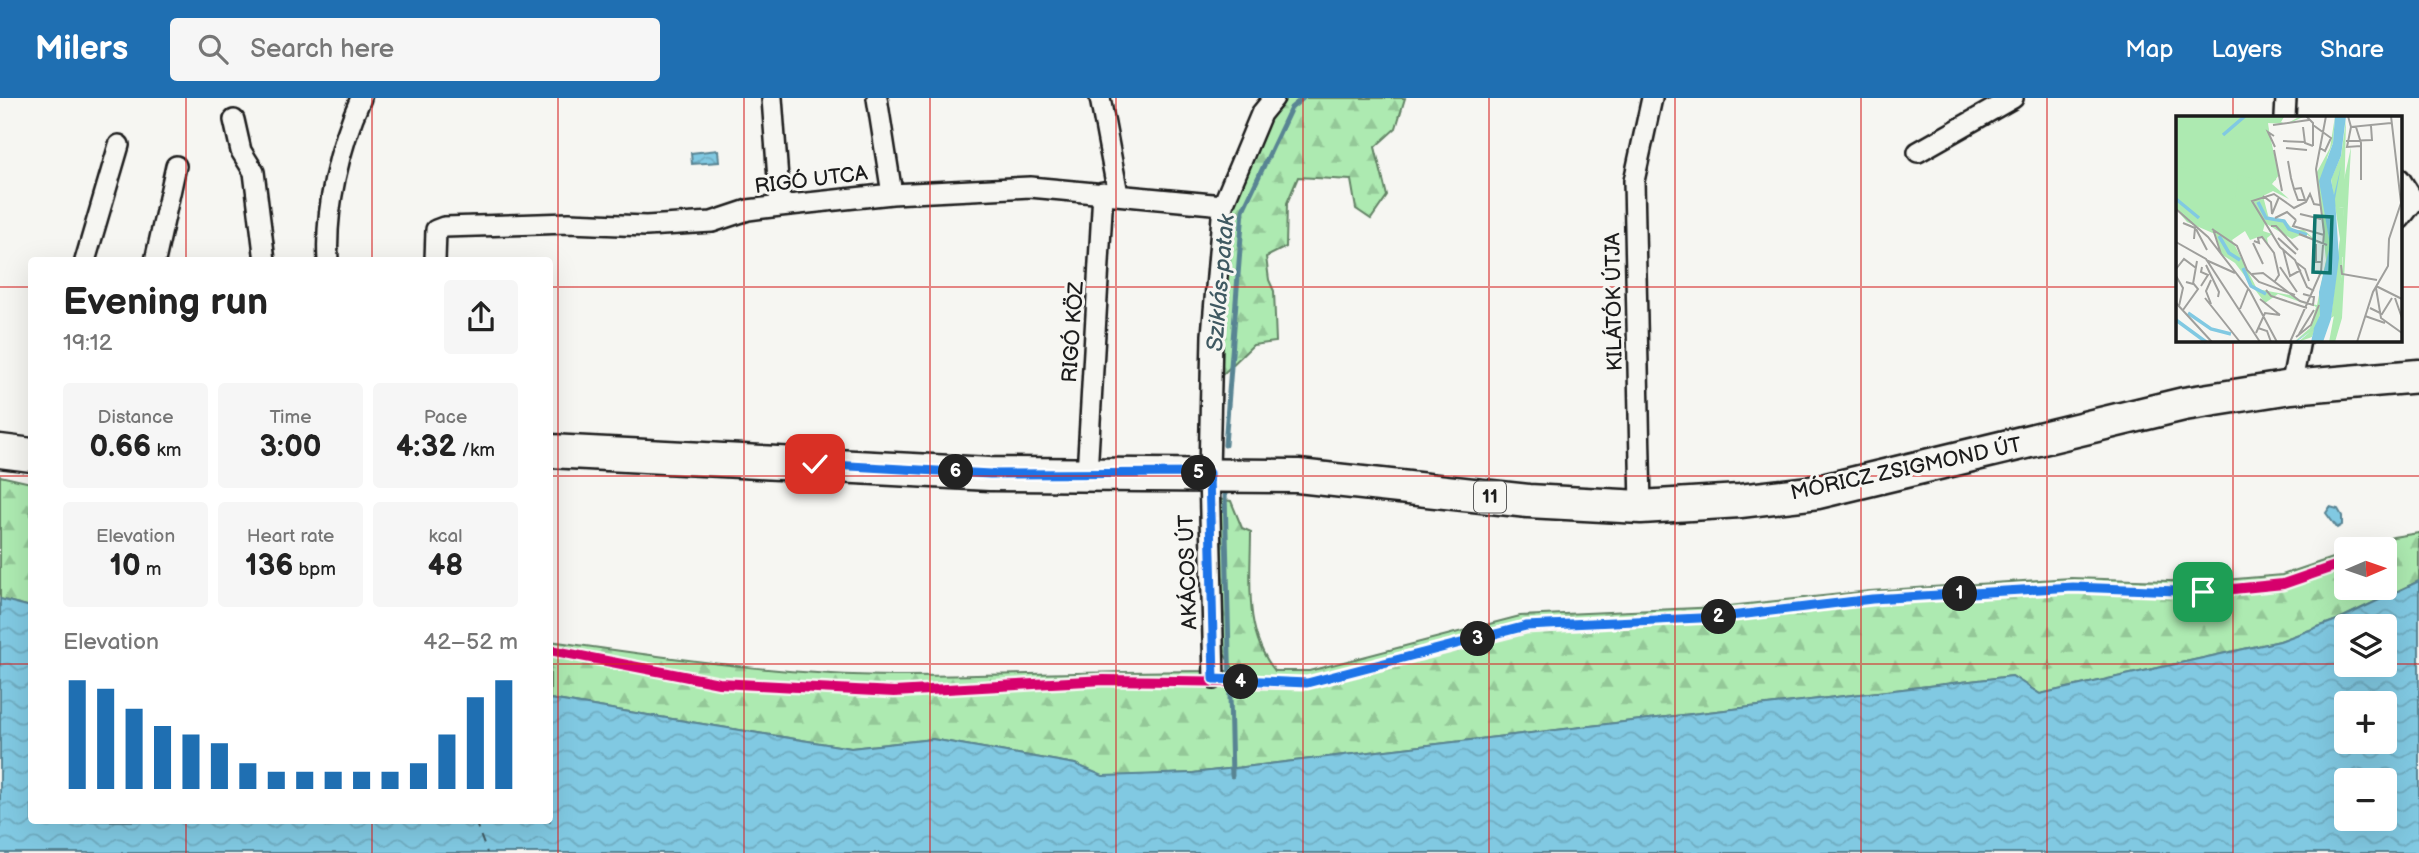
<!DOCTYPE html>
<meta charset="utf-8">
<style>
:root{--surface:#fff;--page:#f6f6f6;--text:#222;--muted:#767676;--accent:#1f6fb2}
body{margin:0;font-family:"Balsamiq Sans",sans-serif;background:var(--page);color:var(--text);height:100vh;display:flex;flex-direction:column;font-size:26px;white-space:nowrap}
*{box-sizing:border-box;margin:0}
p{font-size:23px;color:var(--muted)}
.icon{flex:none;width:38px;height:38px;fill:none;stroke:currentColor;stroke-width:2;stroke-linecap:round;stroke-linejoin:round}
.map{position:relative;flex:1;overflow:hidden}
.side{position:absolute;left:28px;top:159px;width:525px;height:567px;display:flex;flex-direction:column;background:var(--surface);border-radius:7px;box-shadow:0 7px 28px #0002}
.side>*{flex:none}
.needle{width:46px;rotate:88deg}
.buttons{position:absolute;left:2334px;top:439px;display:grid;gap:14px}
.buttons a{display:grid;place-items:center;width:63px;height:63px;border-radius:7px;background:var(--surface);box-shadow:0 7px 28px #0002;font-size:35px}
.pin{position:absolute;display:grid;place-items:center;width:60px;height:60px;color:#fff;margin:-30px;border-radius:14px;box-shadow:0 4px 10px #0006}
.km{position:absolute;width:35px;height:35px;margin:-18px;border-radius:50%;background:#222;color:#fff;font-size:19px;line-height:35px;text-align:center}
.round{display:grid;place-items:center;flex:none;width:74px;height:74px;border-radius:7px;background:var(--page)}
.overview{display:flex;align-items:center;justify-content:space-between;height:119px;padding:0 35px}
h1{font-size:38px;font-weight:700;line-height:52px}
.stats{display:grid;grid-template-columns:repeat(3,1fr);gap:10px;height:119px;padding:7px 35px}
.stats div{display:grid;align-content:center;border-radius:7px;background:var(--page);text-align:center}
.stats b{font-size:30px;font-weight:700}
.stats small{font-size:19px;font-weight:400}
.stats p{font-size:19px}
.chart{height:196px;padding:14px 35px}
.chart p{display:flex;justify-content:space-between}
.chart svg{width:100%;height:126px;margin-top:7px;stroke:var(--accent);stroke-width:6}
header{display:flex;align-items:center;gap:42px;box-sizing:border-box;height:98px;padding:0 35px;background:var(--accent);color:#fff}
header strong{font-size:33px}
nav{display:flex;gap:38px;margin-inline-start:auto;font-size:24px}
.search{width:490px;height:63px;background:var(--page);display:flex;align-items:center;gap:18px;box-sizing:border-box;padding:0 24px;border-radius:7px;color:var(--muted);font-size:26px}
.map>svg:first-child{display:block}
.forest{fill:url(#forest-firs);stroke:#648366;stroke-width:2}
.water{fill:url(#water-waves);stroke:#598493;stroke-width:2;fill-rule:evenodd}
.lines{fill:none;stroke-linecap:round;stroke-linejoin:round}
.stream{stroke:#598493;stroke-width:5}
.ferry{stroke:#3f5961;stroke-width:2;stroke-dasharray:9 7;stroke-linecap:butt}
.minor-casing{stroke:#1c1c1c;stroke-width:24}
.primary-casing{stroke:#1c1c1c;stroke-width:37}
.minor{stroke:#f6f6f2;stroke-width:19}
.primary{stroke:#f6f6f2;stroke-width:32}
.cycleway-casing{stroke:#f6f6f2;stroke-width:15}
.cycleway{stroke:#d6006c;stroke-width:10}
.route-casing{stroke:#fff;stroke-width:14}
.route{stroke:#1a73e8;stroke-width:9}
.grid{fill:none;stroke:#d62828;stroke-width:2;stroke-opacity:0.55}
.labels{text-anchor:middle;dominant-baseline:central;stroke-width:6;stroke-linejoin:round;paint-order:stroke}
.shield{fill:#f6f6f2;stroke:#5d5d5c;stroke-width:2}
.shield-label{font-size:19px;font-weight:bold;fill:#1c1c1c}
.street-label{font-size:21px;fill:#1c1c1c;stroke:#f6f6f2}
.water-label{font-size:23px;font-style:italic;fill:#3f5961;stroke:#f6f6f2}
.inset-river{fill:none;stroke:#81c9e2;stroke-width:3.5}
.inset-road{fill:none;stroke:#9f9f9c;stroke-width:2}
.view{fill:#0f766e;fill-opacity:0.15;stroke:#0f766e;stroke-width:3.5}
.inset-edge{fill:none;stroke:#1c1c1c;stroke-width:3.5}
</style>
<header>
<strong>Milers</strong>
<div class="search"><svg class="icon" aria-label="search" viewBox="0 0 24 24"><circle cx="10" cy="10" r="6"/><path d="M15 15l6 6"/></svg>Search here</div>
<nav><a>Map</a><a>Layers</a><a>Share</a></nav>
</header>
<div class="map">
<svg width="2419" height="755" viewBox="0 0 2419 755">
<defs>
<pattern id="forest-firs" width="22" height="20" patternUnits="userSpaceOnUse" patternTransform="scale(1.75)"><rect width="22" height="20" fill="#adeab1"/><path d="M5 1l3.5 6h-7zM16 11l3.5 6h-7z" fill="#94c898"/></pattern>
<pattern id="water-waves" width="16" height="10" patternUnits="userSpaceOnUse" patternTransform="scale(1.75)"><rect width="16" height="10" fill="#81c9e2"/><path d="M0 5q4-4 8 0t8 0" fill="none" stroke="#6facc1"/></pattern>
</defs>
<rect width="100%" height="100%" fill="#f6f6f2"/>
<filter id="ink" filterUnits="userSpaceOnUse"><feTurbulence type="fractalNoise" baseFrequency=".0143" numOctaves="2"/><feDisplacementMap in="SourceGraphic" scale="14" xChannelSelector="R" yChannelSelector="G"/><feConvolveMatrix kernelMatrix="1 2 1 2 8 2 1 2 1" color-interpolation-filters="sRGB"/></filter>
<g filter="url(#ink)">
<path class="forest" d="M 1286,0 L 1405,0 L 1396,30 L 1375,49 L 1387,98 L 1371,121 L 1356,111 L 1351,82 L 1298,79 L 1287,105 L 1286,149 L 1266,159 L 1269,182 L 1274,193 L 1276,244 L 1253,247 L 1218,281 L 1232,107 L 1265,27 Z
M 0,378 L 31,385 L 31,509 L 0,501 Z
M 1217,401 L 1231,403 L 1242,430 L 1251,434 C 1251,482 1243,533 1275,573 L 1309,573 L 1520,518 L 1719,509 L 1870,493 L 2071,480 L 2201,484 L 2282,477 L 2347,455 L 2347,490 L 2385,490 L 2385,452 L 2356,451 L 2393,439 L 2419,435 L 2419,483 L 2337,522 L 2280,543 L 2040,596 L 2012,578 L 1193,675 L 1103,679 L 1075,666 L 932,641 L 851,650 L 550,601 L 550,543 C 664,559 778,577 894,578 C 1008,578 1121,572 1235,573 L 1221,551 Z"/>
<path class="water" d="M 718,52 L 719,64 L 692,66 L 691,55 Z
M 2330,409 L 2338,411 L 2342,418 L 2342,427 L 2337,430 L 2326,415 Z
M 2419,483 L 2419,755 L 0,755 L 0,501 L 31,509 L 32,723 L 550,723 L 550,601 L 851,650 L 932,641 L 1075,666 L 1103,678 L 1193,675 L 2012,578 L 2040,596 L 2280,543 L 2337,522 ZM 2347,528 L 2385,528 L 2385,567 L 2347,567 ZM 2347,606 L 2385,606 L 2385,644 L 2347,644 ZM 2347,682 L 2385,682 L 2385,721 L 2347,721 Z"/>
<g class="lines">
<path class="stream" d="M 1225,347 L 1243,112 L 1291,10 L 1303,0
M 1225,394 L 1232,678"/>
<path class="ferry" d="M 475,723 L 487,755"/>
<defs>
<path id="minor" d="M 772,0 L 780,108
M 877,0 L 892,96
M 1100,0 L 1118,96
M 2285,19 L 2286,0
M 234,22 L 241,53 L 254,74 L 265,163
M 1918,54 L 2013,0
M 2400,81 L 2414,103 L 2400,121
M 85,163 L 119,47
M 155,163 L 176,68
M 328,163 C 325,110 339,49 361,0
M 435,163 L 436,132 L 444,129 L 569,125 L 646,128 L 712,124 L 748,112 L 780,108 L 892,96 L 1030,89 L 1223,107
M 2291,289 L 2300,242
M 1087,376 L 1103,94
M 1641,409 L 1634,83 L 1652,0
M 1214,581 L 1209,375 L 1212,237 L 1223,107 L 1261,16 L 1274,0"/>
<path id="primary" d="M 0,353 L 32,357
M 550,353 L 990,376 L 1298,378 L 1528,403 L 1641,409 L 1740,403 L 1818,394 L 2184,306 L 2291,289 L 2419,278"/>
</defs>
<use href="#minor" class="minor-casing"/>
<use href="#primary" class="primary-casing"/>
<use href="#minor" class="minor"/>
<use href="#primary" class="primary"/>
<defs>
<path id="cycleway" d="M 1209,375 L 1214,581
M 550,552 L 719,585 L 894,594 L 1104,582 L 1307,585 L 1526,529 L 1722,518 L 1872,501 L 2073,489 L 2203,494 L 2283,486 L 2347,464"/>
</defs>
<use href="#cycleway" class="cycleway-casing"/>
<use href="#cycleway" class="cycleway"/>
</g>
</g>
<g class="lines" filter="url(#ink)">
<defs>
<path id="route" d="M 815,366 L 990,376 L 1209,375 L 1214,581 L 1307,585 L 1526,528 L 1722,519 L 1872,501 L 2073,489 L 2203,494"/>
</defs>
<use href="#route" class="route-casing"/>
<use href="#route" class="route"/>
</g>
<path class="grid" d="M 186,0 L 186,163M 372,0 L 372,163M 558,0 L 558,755M 744,0 L 744,755M 930,0 L 930,755M 1116,0 L 1116,755M 1303,0 L 1303,755M 1489,0 L 1489,755M 1675,0 L 1675,755M 1861,0 L 1861,755M 2047,0 L 2047,755M 2233,0 L 2233,19M 0,189 L 32,189M 550,189 L 2178,189M 2400,189 L 2419,189M 2233,242 L 2233,755M 0,378 L 32,378M 550,378 L 2419,378M 0,566 L 32,566M 550,566 L 2347,566M 2385,566 L 2419,566M 186,723 L 186,755M 372,723 L 372,755"/>
<g class="labels">
<rect class="shield" x="1474" y="383.5" width="32" height="31" rx="5"/>
<g class="shield-label">
<text x="1490" y="399">11</text>
</g>
<g class="street-label">
<text transform="translate(811 82) rotate(-7)">RIGÓ UTCA</text>
<text transform="translate(1614 204) rotate(-91)">KILÁTÓK ÚTJA</text>
<text transform="translate(1073 234) rotate(-86)">RIGÓ KÖZ</text>
<text transform="translate(1906 371) rotate(-12)">MÓRICZ ZSIGMOND ÚT</text>
<text transform="translate(1188 474) rotate(-92)">AKÁCOS ÚT</text>
</g>
<g class="water-label">
<text transform="translate(1221 185) rotate(-85)">Sziklás-patak</text>
</g>
</g>
<g transform="translate(2176 18)">
<rect width="226" height="226" fill="#f6f6f2"/>
<path d="M 175,31 L 166,202 L 159,226 L 153,226 L 166,157 L 167,141 L 162,140 L 168,93 L 163,92 L 168,91 L 166,73 Z" fill="#adeab1"/>
<path d="M 0,0 L 31,0 L 39,8 L 53,0 L 56,13 L 69,0 L 108,1 L 105,6 L 110,8 L 121,2 L 129,0 L 112,8 L 91,7 L 103,59 L 96,68 L 113,83 L 97,75 L 87,80 L 93,103 L 107,103 L 118,114 L 128,114 L 144,128 L 129,117 L 116,123 L 89,107 L 87,115 L 96,118 L 91,122 L 92,128 L 85,120 L 74,124 L 69,115 L 56,124 L 81,173 L 114,179 L 130,188 L 102,178 L 89,187 L 59,147 L 45,138 L 39,118 L 11,106 L 0,93 L 0,28 L 11,19 L 7,15 L 0,23 ZM 20,10 L 38,10 L 48,27 L 40,38 L 25,26 ZM 159,0 L 157,27 L 151,42 L 149,93 L 154,129 L 144,199 L 136,221 L 122,226 L 134,216 L 118,226 L 134,212 L 140,191 L 135,188 L 141,189 L 150,144 L 141,56 L 154,32 ZM 170,4 L 168,91 L 163,92 L 168,92 L 166,157 L 160,199 L 155,202 L 164,123 L 155,63 L 165,40 Z" fill="#adeab1" fill-rule="evenodd"/>
<path d="M 0,0 L 91,0 L 100,64 L 93,67 L 62,59 L 59,85 L 20,56 L 0,49 Z" fill="#adeab1"/>
<path d="M 159,0 L 170,0 L 165,40 L 155,64 L 158,79 L 165,50 L 159,83 L 163,142 L 155,203 L 147,226 L 135,226 L 138,213 L 120,226 L 118,226 L 137,214 L 144,199 L 143,176 L 154,129 L 143,65 L 157,27 Z" fill="#81c9e2"/>
<path class="inset-river" d="M 47,19 L 69,0M 0,83 L 23,102M 82,86 L 90,102 L 108,105 L 113,113 L 131,119M 43,120 L 53,137 L 64,144M 67,152 L 75,170 L 90,178M 12,197 L 35,213 L 55,218M 0,204 L 30,226"/>
<path class="inset-road" d="M 130,0 L 137,7 L 137,30M 172,0 L 175,11 L 215,7M 97,9 L 133,4M 137,9 L 155,22 L 149,35 L 144,32M 127,11 L 129,27 L 137,30M 175,11 L 171,31 L 185,30M 180,11 L 185,27 L 185,64M 98,20 L 92,16 L 99,31M 107,25 L 129,26M 170,25 L 196,24 L 195,10M 110,32 L 131,34M 98,34 L 106,75M 112,45 L 115,62 L 118,73 L 122,84 L 129,84 L 125,72 L 118,73M 87,80 L 95,86 L 96,98 L 103,81M 0,93 L 32,121 L 74,175 L 101,226M 124,98 L 145,103M 99,102 L 111,96 L 120,104M 120,104 L 117,110 L 148,119M 7,107 L 19,112 L 18,123M 95,110 L 100,110 L 122,134M 20,113 L 31,134M 36,113 L 61,130 L 71,154 L 83,166 L 119,179M 37,113 L 45,138M 123,118 L 151,129M 102,122 L 120,138M 78,125 L 83,127 L 82,122 L 86,121 L 98,137 L 103,159 L 99,165M 0,126 L 30,143 L 84,226M 77,127 L 87,148M 140,128 L 140,146 L 145,146M 107,133 L 114,160 L 125,154M 30,144 L 59,157M 121,147 L 129,153 L 133,165M 30,149 L 43,176 L 42,181M 165,149 L 166,158 L 201,164M 104,151 L 121,176M 0,153 L 8,143 L 20,152M 76,158 L 87,157 L 124,185 L 137,189 L 138,181 L 127,178M 0,160 L 7,172 L 3,190M 35,164 L 30,175 L 35,188M 10,166 L 17,168 L 21,145M 25,170 L 32,159 L 25,156 L 26,151M 200,170 L 226,183M 200,172 L 205,202 L 226,217M 90,174 L 95,180 L 131,192M 138,175 L 131,171 L 119,144 L 104,131 L 76,85 L 98,78 L 118,92 L 130,86 L 134,78 L 138,88 L 144,89M 29,182 L 64,226M 219,182 L 226,202M 84,183 L 104,199M 0,187 L 36,226M 194,192 L 206,198 L 216,182M 64,193 L 72,173M 7,194 L 22,173 L 17,167M 189,200 L 209,207M 82,212 L 91,215 L 95,226M 80,217 L 89,197 L 104,199M 123,218 L 138,194M 120,221 L 135,209 L 143,189M 114,226 L 145,156 L 148,116 L 140,53 L 150,0M 181,226 L 197,176 L 212,150 L 213,123 L 225,87 L 215,0"/>
<path class="view" d="M 139,100 L 156,101 L 154,157 L 137,156 Z"/>
<rect width="226" height="226" class="inset-edge"/>
</g>
</svg>
<div class="buttons">
<a><svg class="needle" viewBox="-14 -14 28 28"><path d="M0-13l5 13h-10z" fill="#e53935"/><path d="M0 13l5-13h-10z" fill="#767676"/></svg></a>
<a><svg class="icon" aria-label="layers" viewBox="0 0 24 24"><path d="M12 4l9 5-9 5-9-5zM3 14l9 5 9-5"/></svg></a>
<a>+</a>
<a>−</a>
</div>
<div class="pin" style="left:2203px;top:494px;background:#1e9e55"><svg class="icon" aria-label="arrive" viewBox="0 0 24 24"><path d="M6 21V4h12l-3 4 3 4H6"/></svg></div>
<div class="pin" style="left:815px;top:366px;background:#d93025"><svg class="icon" aria-label="check" viewBox="0 0 24 24"><path d="M5 12l5 5 9-10"/></svg></div>
<b class="km" style="left:1960px;top:496px">1</b>
<b class="km" style="left:1719px;top:519px">2</b>
<b class="km" style="left:1478px;top:541px">3</b>
<b class="km" style="left:1241px;top:584px">4</b>
<b class="km" style="left:1199px;top:375px">5</b>
<b class="km" style="left:956px;top:374px">6</b>
<section class="side">
<div class="overview"><div><h1>Evening run</h1><p>19:12</p></div><a class="round"><svg class="icon" aria-label="share" viewBox="0 0 24 24"><path d="M12 15V3M7 8l5-5 5 5M5 13v7h14v-7"/></svg></a></div>
<div class="stats">
<div><p>Distance</p><b>0.66<small> km</small></b></div>
<div><p>Time</p><b>3:00</b></div>
<div><p>Pace</p><b>4:32<small> /km</small></b></div>
</div>
<div class="stats">
<div><p>Elevation</p><b>10<small> m</small></b></div>
<div><p>Heart rate</p><b>136<small> bpm</small></b></div>
<div><p>kcal</p><b>48</b></div>
</div>
<div class="chart"><p><span>Elevation</span>42–52 m</p>
<svg viewBox="0 0 160 44" preserveAspectRatio="none"><path d="M5 44V6M15 44V9M25 44V16M35 44V22M45 44V25M55 44V28M65 44V35M75 44V38M85 44V38M95 44V38M105 44V38M115 44V38M125 44V35M135 44V25M145 44V12M155 44V6"/></svg>
</div>
</section>
</div>
